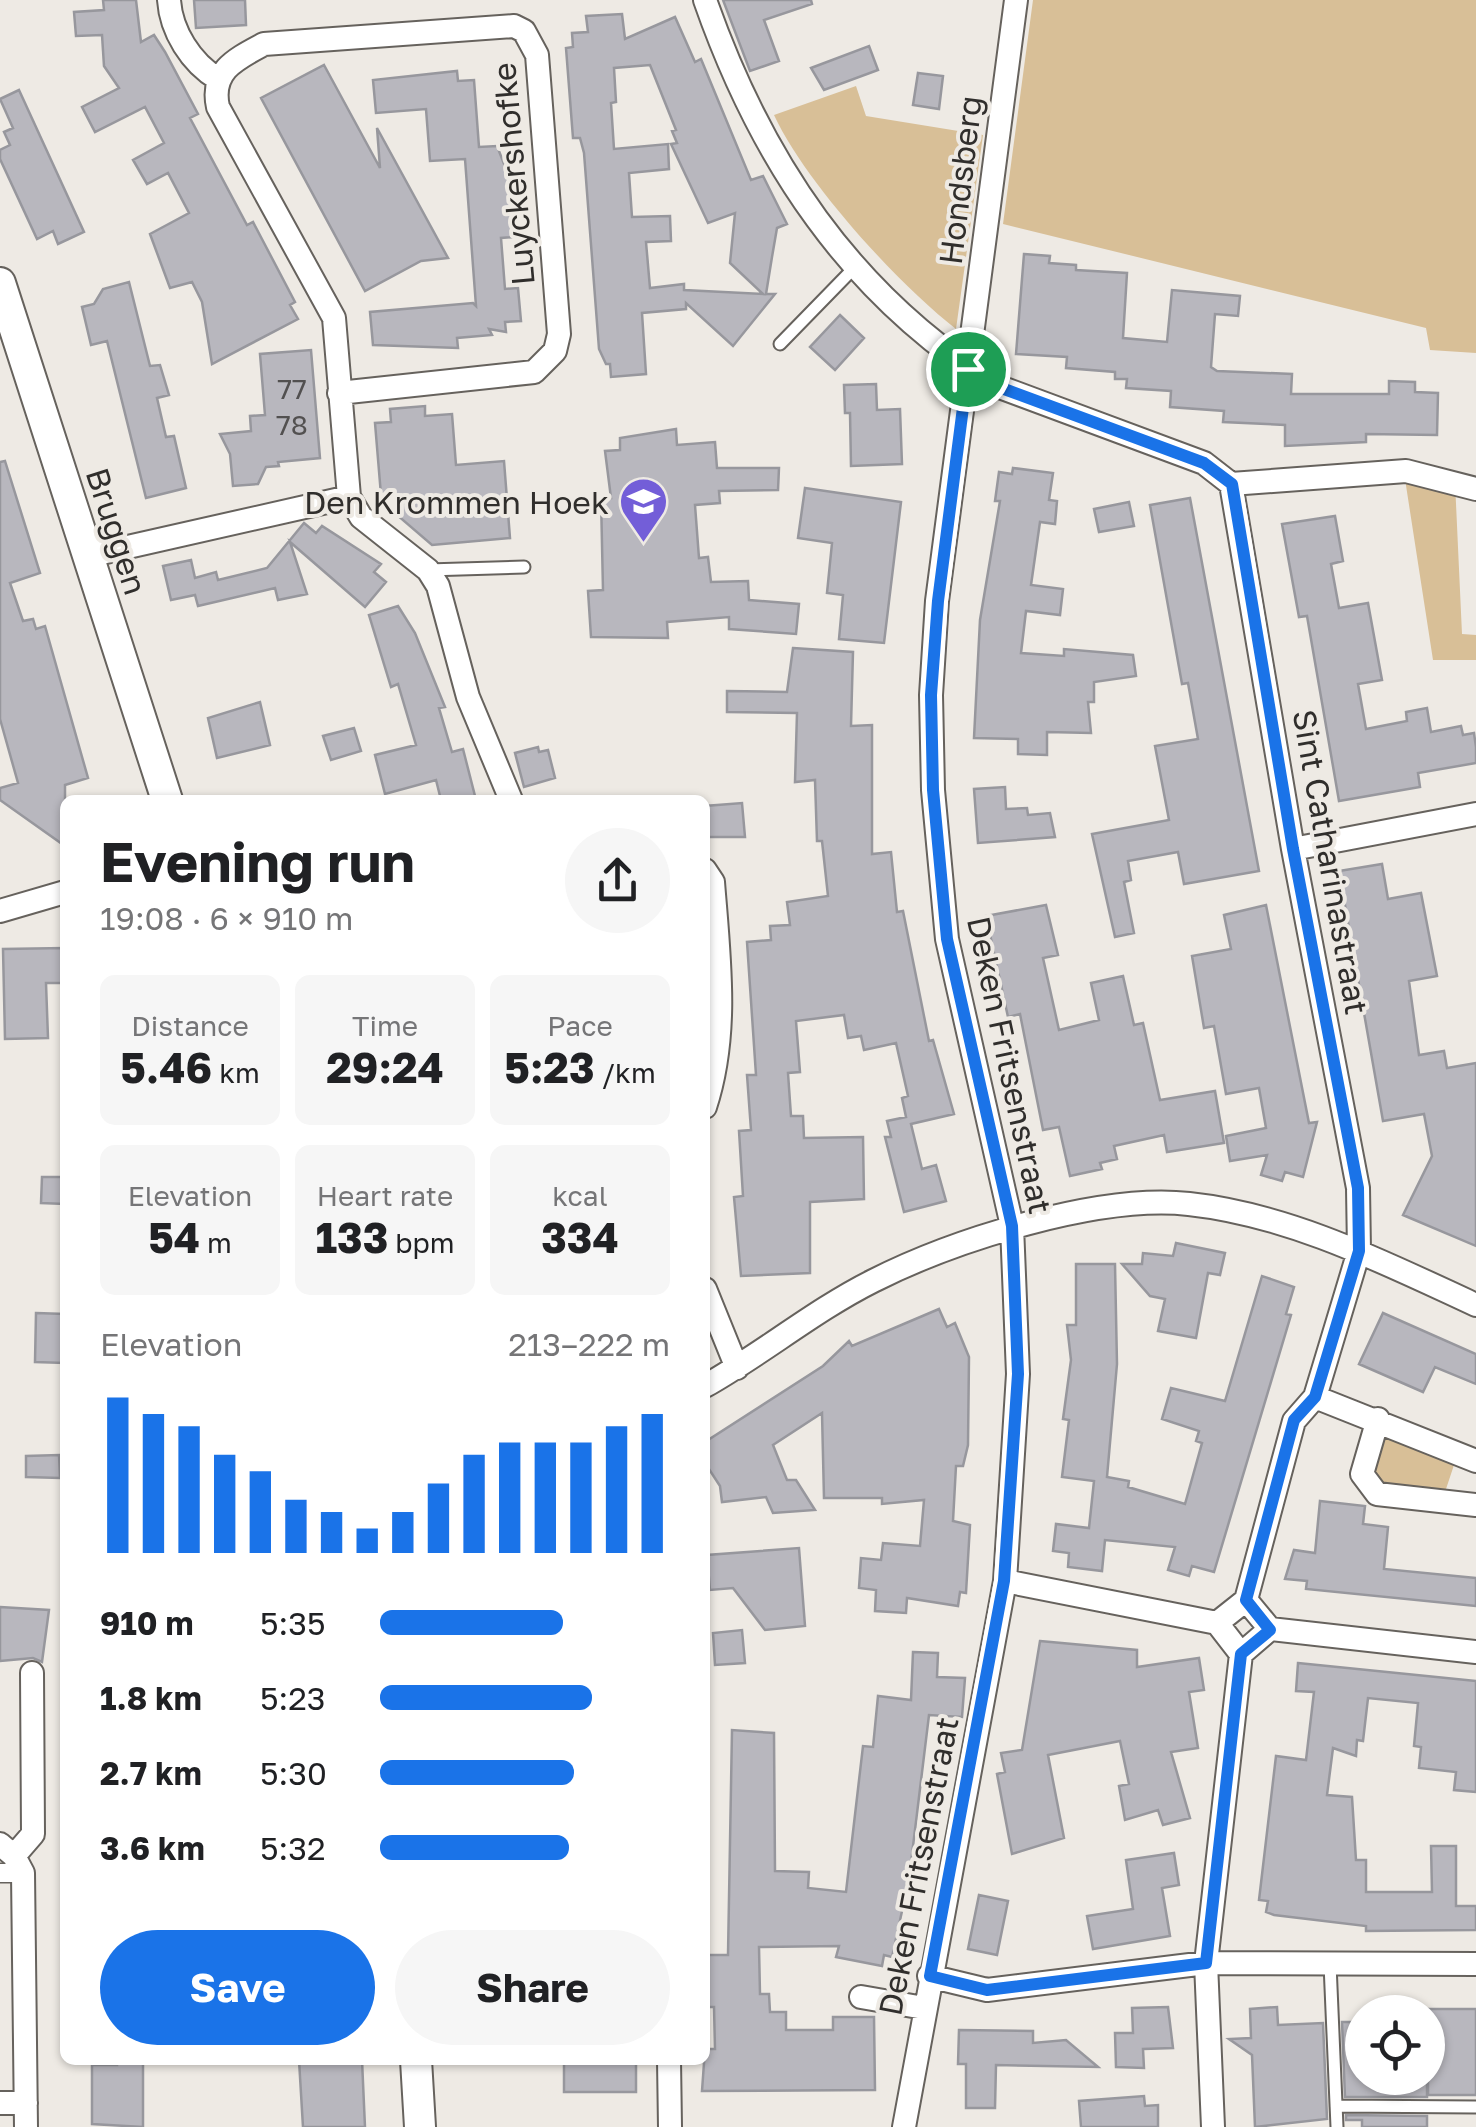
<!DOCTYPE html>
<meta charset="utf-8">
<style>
:root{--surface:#fff;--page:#f6f6f6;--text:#202124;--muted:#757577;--accent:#1a73e8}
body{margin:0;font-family:"Golos Text",sans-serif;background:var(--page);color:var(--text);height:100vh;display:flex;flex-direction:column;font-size:38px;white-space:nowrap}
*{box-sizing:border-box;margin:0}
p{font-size:32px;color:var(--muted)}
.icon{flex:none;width:55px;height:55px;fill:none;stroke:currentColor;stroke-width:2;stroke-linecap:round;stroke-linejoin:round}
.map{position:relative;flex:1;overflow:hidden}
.panel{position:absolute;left:60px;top:795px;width:650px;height:1270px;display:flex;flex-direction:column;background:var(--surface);border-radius:15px;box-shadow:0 2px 8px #0004}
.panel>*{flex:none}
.buttons{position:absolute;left:1345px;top:1995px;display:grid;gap:20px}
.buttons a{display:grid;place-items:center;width:100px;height:100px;border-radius:50%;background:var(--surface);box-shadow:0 2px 8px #0004;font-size:50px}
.pin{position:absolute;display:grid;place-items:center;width:85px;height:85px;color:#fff;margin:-42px;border:5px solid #fff;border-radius:50%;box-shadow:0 2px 10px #0007}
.round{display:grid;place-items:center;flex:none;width:105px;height:105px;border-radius:52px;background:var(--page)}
.overview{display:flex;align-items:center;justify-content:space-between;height:170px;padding:0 40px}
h1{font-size:55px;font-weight:700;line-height:75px}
.stats{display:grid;grid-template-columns:repeat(3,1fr);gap:15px;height:170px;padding:10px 40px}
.stats div{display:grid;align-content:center;border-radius:15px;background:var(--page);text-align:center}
.stats b{font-size:42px;font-weight:700}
.stats small{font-size:28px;font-weight:400}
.stats p{font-size:28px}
.chart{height:280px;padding:20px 40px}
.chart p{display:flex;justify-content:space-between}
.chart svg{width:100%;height:180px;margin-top:10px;stroke:var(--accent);stroke-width:6}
.action{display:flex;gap:20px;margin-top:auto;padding:20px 40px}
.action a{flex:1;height:115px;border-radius:60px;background:var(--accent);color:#fff;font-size:40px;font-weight:700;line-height:115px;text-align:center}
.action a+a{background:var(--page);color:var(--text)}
ul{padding:0 40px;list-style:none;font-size:32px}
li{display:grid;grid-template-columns:160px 120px 1fr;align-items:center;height:75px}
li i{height:25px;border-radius:12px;background:var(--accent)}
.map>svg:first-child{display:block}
.green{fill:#d8bf97}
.building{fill:#b8b7be;stroke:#97979d;stroke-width:2.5;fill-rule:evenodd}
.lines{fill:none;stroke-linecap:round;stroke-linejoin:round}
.service-casing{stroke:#66625d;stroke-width:15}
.pedestrian-casing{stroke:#66625d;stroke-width:21}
.minor-casing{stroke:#66625d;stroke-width:26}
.tertiary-casing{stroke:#66625d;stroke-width:34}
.service{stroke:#fff;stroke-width:11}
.pedestrian{stroke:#fff;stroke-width:18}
.minor{stroke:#fff;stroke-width:22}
.tertiary{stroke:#fff;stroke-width:30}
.route-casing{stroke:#fff;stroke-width:20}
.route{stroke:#1a73e8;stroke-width:12}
.labels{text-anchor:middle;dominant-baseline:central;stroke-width:8;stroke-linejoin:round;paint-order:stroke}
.number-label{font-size:28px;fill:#525050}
.street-label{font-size:32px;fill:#302e2c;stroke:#eeeae4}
.poi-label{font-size:32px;fill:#302e2c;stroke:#eeeae4;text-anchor:end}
</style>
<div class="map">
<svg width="1476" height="2127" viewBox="0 0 1476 2127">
<rect width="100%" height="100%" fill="#eeeae4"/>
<path class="green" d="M 1033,0 L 1476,0 L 1476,353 L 1430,350 L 1426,328 L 1003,224 Z
M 856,86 L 866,116 L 983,135 L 956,329 C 898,284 805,182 774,115 Z
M 1405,479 L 1455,482 L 1462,634 L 1476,635 L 1476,660 L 1433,660 Z
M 1390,1434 L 1455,1462 L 1445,1492 L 1380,1485 L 1371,1472 L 1381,1438 Z"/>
<path class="building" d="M 103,0 L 136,0 L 141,42 L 154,35 L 165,52 L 198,114 L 190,118 L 247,225 L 253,222 L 295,302 L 290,305 L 298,319 L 212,364 L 202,302 L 192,282 L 170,288 L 150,234 L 189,213 L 168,173 L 147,184 L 133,160 L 164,143 L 145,107 L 95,132 L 82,107 L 119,88 L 104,66 L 102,35 L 76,36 L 74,12 L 104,10 Z
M 194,0 L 245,0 L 246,25 L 196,28 Z
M 723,0 L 811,0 L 812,4 L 764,20 L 779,61 L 750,71 Z
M 622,14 L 625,39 L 675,17 L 695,62 L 701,59 L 751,180 L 763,176 L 787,224 L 777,228 L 772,257 L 766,294 L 775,294 L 733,346 L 686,303 L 686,309 L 642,313 L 646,374 L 611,377 L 610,364 L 606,364 L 599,349 L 584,153 L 580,138 L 573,138 L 566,48 L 573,47 L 572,33 L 588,32 L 586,16 ZM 650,65 L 676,130 L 672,131 L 677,143 L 671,144 L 708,223 L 735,213 L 730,263 L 763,294 L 684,290 L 684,284 L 650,288 L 646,242 L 671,241 L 670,216 L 632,217 L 629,173 L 669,169 L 668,144 L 614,149 L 611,103 L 616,102 L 614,68 Z
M 869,46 L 878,70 L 824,90 L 811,68 Z
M 324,65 L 380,168 L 377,128 L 448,258 L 421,261 L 365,291 L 261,98 Z
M 457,71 L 458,81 L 474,80 L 479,147 L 497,146 L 510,179 L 513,237 L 501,238 L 505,289 L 518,288 L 521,321 L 505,322 L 506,332 L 489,329 L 492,335 L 457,338 L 458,348 L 373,345 L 370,312 L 473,303 L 476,306 L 465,159 L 430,161 L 426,109 L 376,113 L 373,80 Z
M 918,73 L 943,76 L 939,109 L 913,105 Z
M 19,90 L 84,232 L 58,244 L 53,231 L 37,239 L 0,159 L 0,150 L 10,145 L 4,132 L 13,128 L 0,99 Z
M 1024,254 L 1050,256 L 1049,263 L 1076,265 L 1076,270 L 1127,273 L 1123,338 L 1167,342 L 1172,290 L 1240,296 L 1238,316 L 1215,314 L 1211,367 L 1217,371 L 1292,374 L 1291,394 L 1389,394 L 1389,381 L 1415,382 L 1415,392 L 1438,393 L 1437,435 L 1366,434 L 1366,442 L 1285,446 L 1285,425 L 1223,422 L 1224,411 L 1170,407 L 1171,391 L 1126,388 L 1127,379 L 1115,379 L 1115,372 L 1066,368 L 1067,357 L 1016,354 Z
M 129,282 L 150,366 L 160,365 L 169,395 L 157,398 L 166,437 L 174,436 L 186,488 L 146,498 L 107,341 L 91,345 L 82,307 L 94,304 L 103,289 Z
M 840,315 L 864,338 L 835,370 L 810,347 Z
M 311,350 L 320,458 L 278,462 L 279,466 L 266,467 L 258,484 L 233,486 L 230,454 L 220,434 L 251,431 L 250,416 L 265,415 L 260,354 Z
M 876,384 L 877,410 L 900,409 L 902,464 L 851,466 L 850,413 L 845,413 L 844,385 Z
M 425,406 L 425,416 L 452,414 L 456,465 L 504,461 L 510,538 L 432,545 L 397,515 L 395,494 L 381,495 L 375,423 L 391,422 L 390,409 Z
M 676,429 L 677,445 L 715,442 L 717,468 L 779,468 L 778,490 L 719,491 L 720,503 L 695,505 L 699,558 L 708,557 L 711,582 L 748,581 L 749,600 L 799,604 L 796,634 L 729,629 L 729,617 L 667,622 L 668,638 L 591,637 L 588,591 L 603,590 L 601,498 L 611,498 L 605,451 L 620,450 L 620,438 Z
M 5,461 L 40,573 L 10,583 L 23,621 L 33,619 L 36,629 L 45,626 L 88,778 L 65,785 L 65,846 L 0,800 L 0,788 L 18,783 L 0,719 L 0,462 Z
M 1013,468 L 1053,473 L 1049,500 L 1057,501 L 1055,524 L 1040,522 L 1031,585 L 1063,589 L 1060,615 L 1026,611 L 1021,653 L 1064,656 L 1064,649 L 1133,655 L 1136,676 L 1094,682 L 1094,702 L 1088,702 L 1091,733 L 1047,732 L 1047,755 L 1018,754 L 1018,739 L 974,738 L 980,620 L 1000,501 L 995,501 L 999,472 L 1012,474 Z
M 805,488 L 901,502 L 884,643 L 839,639 L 843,595 L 827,593 L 832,543 L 798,538 Z
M 1190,498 L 1259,871 L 1184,884 L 1178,852 L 1128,861 L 1131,880 L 1124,882 L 1134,933 L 1115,937 L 1092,834 L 1169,820 L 1155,746 L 1198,739 L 1188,683 L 1182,684 L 1150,505 Z
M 1129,502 L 1134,526 L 1099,532 L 1094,509 Z
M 1335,516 L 1343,561 L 1331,564 L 1339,608 L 1368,603 L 1382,680 L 1358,684 L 1366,729 L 1407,721 L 1406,712 L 1427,708 L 1431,732 L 1461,726 L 1463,735 L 1474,733 L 1476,747 L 1476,763 L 1418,773 L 1420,787 L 1339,801 L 1307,616 L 1299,617 L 1282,524 Z
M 304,523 L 316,533 L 322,526 L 381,564 L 374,572 L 386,582 L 365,607 L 290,542 L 307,594 L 278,600 L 275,588 L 198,606 L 195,595 L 171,600 L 163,566 L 191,560 L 195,578 L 216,572 L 218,580 L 267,568 Z
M 398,606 L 415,633 L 445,707 L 439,708 L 452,752 L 463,749 L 475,796 L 441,800 L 436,780 L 385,794 L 375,755 L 416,745 L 398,684 L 391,687 L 369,615 Z
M 793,648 L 853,652 L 851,726 L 872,725 L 872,854 L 891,852 L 897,912 L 903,911 L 929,1041 L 933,1040 L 954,1114 L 911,1124 L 922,1169 L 936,1165 L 946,1201 L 904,1212 L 885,1137 L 891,1137 L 887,1121 L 906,1117 L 902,1098 L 908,1096 L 896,1043 L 864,1050 L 861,1036 L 848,1038 L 844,1015 L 796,1021 L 800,1072 L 788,1073 L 791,1116 L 803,1116 L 804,1138 L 863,1137 L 864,1199 L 810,1202 L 810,1273 L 741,1276 L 734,1197 L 743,1196 L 739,1131 L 751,1130 L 747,1075 L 756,1075 L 747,942 L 771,940 L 770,926 L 790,925 L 787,902 L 828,896 L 822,841 L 817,841 L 815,780 L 795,782 L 797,713 L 727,712 L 727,691 L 787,692 Z
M 260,702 L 270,745 L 217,758 L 208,718 Z
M 354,728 L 361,751 L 331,760 L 323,736 Z
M 538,747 L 539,752 L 548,750 L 555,778 L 524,787 L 515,753 Z
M 1005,787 L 1006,809 L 1027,808 L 1028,815 L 1050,813 L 1055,837 L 978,843 L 974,789 Z
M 742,803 L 745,837 L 705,837 L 705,806 Z
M 1382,864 L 1388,899 L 1421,893 L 1437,976 L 1409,981 L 1419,1055 L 1444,1051 L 1447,1068 L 1476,1063 L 1476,1246 L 1403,1215 L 1432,1156 L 1424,1114 L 1383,1121 L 1339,871 Z
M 1046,905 L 1058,955 L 1043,958 L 1059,1030 L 1099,1020 L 1091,983 L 1123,976 L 1134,1025 L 1143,1023 L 1160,1100 L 1215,1091 L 1224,1143 L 1167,1152 L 1164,1135 L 1114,1146 L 1117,1159 L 1100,1163 L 1102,1169 L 1070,1176 L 1059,1127 L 1043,1130 L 1020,1014 L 1008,1017 L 986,916 Z
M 1266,905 L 1309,1123 L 1317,1122 L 1303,1177 L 1285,1172 L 1282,1181 L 1261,1175 L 1267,1155 L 1230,1161 L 1226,1136 L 1266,1128 L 1259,1088 L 1226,1094 L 1214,1026 L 1204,1028 L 1192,956 L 1231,949 L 1224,915 Z
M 65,948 L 65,983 L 46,983 L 48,1038 L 5,1039 L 3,949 Z
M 42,1177 L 65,1177 L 65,1204 L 41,1203 Z
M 1176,1243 L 1225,1253 L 1220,1275 L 1208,1273 L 1196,1338 L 1158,1331 L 1165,1299 L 1150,1296 L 1122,1264 L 1142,1264 L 1143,1253 L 1173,1256 Z
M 1076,1264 L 1115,1264 L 1117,1364 L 1107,1477 L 1129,1481 L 1128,1487 L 1185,1504 L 1202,1443 L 1196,1441 L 1199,1431 L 1162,1419 L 1171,1388 L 1225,1401 L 1262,1276 L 1294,1287 L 1286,1314 L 1291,1315 L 1214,1572 L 1192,1566 L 1189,1576 L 1168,1570 L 1175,1547 L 1105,1540 L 1102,1571 L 1068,1567 L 1069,1553 L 1053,1551 L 1056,1524 L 1089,1528 L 1094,1481 L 1062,1477 L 1069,1420 L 1063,1419 L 1071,1360 L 1067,1325 L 1076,1325 Z
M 939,1309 L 947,1327 L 955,1323 L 969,1357 L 968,1445 L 963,1466 L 956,1466 L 953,1521 L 970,1525 L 966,1593 L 960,1592 L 958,1606 L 907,1598 L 906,1613 L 875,1611 L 876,1590 L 859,1588 L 861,1558 L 881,1560 L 883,1543 L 920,1546 L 924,1500 L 882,1504 L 882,1498 L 824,1498 L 822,1413 L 773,1445 L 787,1480 L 796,1480 L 815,1510 L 773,1513 L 766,1497 L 722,1502 L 720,1486 L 705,1463 L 705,1442 L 823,1366 L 849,1341 L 852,1346 Z
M 36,1313 L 65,1314 L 65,1363 L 35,1362 Z
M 1383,1313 L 1476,1354 L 1476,1384 L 1435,1367 L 1423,1392 L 1359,1364 Z
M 59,1455 L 60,1478 L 26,1477 L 26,1456 Z
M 1320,1501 L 1365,1506 L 1363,1524 L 1388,1527 L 1384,1569 L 1476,1578 L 1476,1606 L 1306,1589 L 1307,1581 L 1285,1579 L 1294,1550 L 1315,1553 Z
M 799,1548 L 805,1626 L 765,1630 L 733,1588 L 710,1590 L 707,1555 Z
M 0,1607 L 49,1610 L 42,1662 L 33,1658 L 0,1661 Z
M 742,1630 L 745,1663 L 715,1665 L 713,1633 Z
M 1040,1641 L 1137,1650 L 1137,1667 L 1199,1658 L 1204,1690 L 1189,1692 L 1198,1748 L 1171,1752 L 1190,1818 L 1163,1825 L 1158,1810 L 1125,1820 L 1119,1786 L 1129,1784 L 1120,1741 L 1048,1755 L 1064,1838 L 1012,1854 L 997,1774 L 1005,1772 L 1001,1753 L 1022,1750 Z
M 913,1652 L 938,1653 L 937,1677 L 965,1678 L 962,1717 L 929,1715 L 909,1879 L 892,1957 L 884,1955 L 882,1966 L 836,1957 L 839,1946 L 759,1947 L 760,1994 L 769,1994 L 770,2012 L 786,2012 L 786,2030 L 833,2030 L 833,2017 L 874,2017 L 875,2090 L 702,2091 L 705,2049 L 715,2049 L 714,2007 L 705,2007 L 705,1955 L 728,1955 L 732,1730 L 774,1733 L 775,1871 L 809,1872 L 808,1888 L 846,1892 L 863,1746 L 873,1747 L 878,1696 L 911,1700 Z
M 1298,1663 L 1476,1681 L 1476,1792 L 1454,1790 L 1456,1772 L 1419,1768 L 1421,1747 L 1414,1746 L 1418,1703 L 1368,1698 L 1363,1741 L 1357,1740 L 1356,1756 L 1333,1748 L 1327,1795 L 1352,1797 L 1356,1860 L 1366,1860 L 1366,1892 L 1432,1892 L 1431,1846 L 1456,1846 L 1456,1906 L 1476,1906 L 1476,1930 L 1366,1931 L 1366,1926 L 1274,1915 L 1266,1912 L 1268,1901 L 1259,1900 L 1276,1756 L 1306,1760 L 1314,1692 L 1296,1691 Z
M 1174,1853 L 1179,1885 L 1162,1888 L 1170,1936 L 1093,1949 L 1087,1916 L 1133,1909 L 1126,1860 Z
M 979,1895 L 1008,1901 L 997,1955 L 968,1949 Z
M 1168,2007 L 1173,2048 L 1143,2049 L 1144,2068 L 1116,2067 L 1115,2033 L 1133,2033 L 1132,2008 Z
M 1277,2007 L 1278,2025 L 1323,2023 L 1327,2119 L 1255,2127 L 1252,2055 L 1229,2039 L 1251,2038 L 1250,2009 Z
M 1428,2009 L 1476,2009 L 1476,2095 L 1428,2095 Z
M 1342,2022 L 1362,2022 L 1362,2078 L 1427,2078 L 1427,2097 L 1345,2097 Z
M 959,2030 L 1033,2031 L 1033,2043 L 1066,2040 L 1098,2067 L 996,2065 L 995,2108 L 966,2108 L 966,2064 L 958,2064 Z
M 117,2060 L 143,2060 L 143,2127 L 92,2124 L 92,2065 L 117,2065 Z
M 299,2060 L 362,2060 L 365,2127 L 303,2127 Z
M 564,2060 L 636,2060 L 636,2092 L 564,2092 Z
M 1144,2096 L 1145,2106 L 1158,2105 L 1158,2127 L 1081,2127 L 1079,2101 Z
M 1346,2115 L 1427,2116 L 1427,2127 L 1362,2127 L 1362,2120 L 1346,2120 Z"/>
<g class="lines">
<defs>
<path id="service" d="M 780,344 L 856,266
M 428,570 L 524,567
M 1330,1964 L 1337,2127
M 1336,2106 L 1476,2107"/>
<path id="pedestrian" d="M 0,1873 L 23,1873"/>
<path id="minor" d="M 169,0 C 171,31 191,63 218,79
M 705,0 C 761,160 850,295 997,386 L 1204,463 L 1231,484 L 1406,471 L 1476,489
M 339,393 L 534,372 L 555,351 L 559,334 L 537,55 L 524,31 L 514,26 L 264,44 C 236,59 210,71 218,107 L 334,318 L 349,497 L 361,517 L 428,570 L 438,586 L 468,697 L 511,800
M 1231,484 L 1293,849 L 1358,1188 L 1359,1251 L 1315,1397 L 1294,1421 L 1246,1600
M 88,556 L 349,497
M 1293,849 L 1476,814
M 705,870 L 713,882 C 719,958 729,1034 705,1107
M 0,911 L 65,892
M 705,1289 L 737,1368
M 705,1386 C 762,1354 815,1310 873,1281 C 954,1240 1099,1194 1189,1204 C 1291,1215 1385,1263 1476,1305
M 1315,1397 L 1476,1461
M 1378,1419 L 1362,1474 L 1377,1494 L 1476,1505
M 1005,1581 L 1217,1623 L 1241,1654 L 1270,1629
M 1217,1623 L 1246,1600 L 1270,1629 L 1476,1652
M 0,1844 L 14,1856 L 23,1873 L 26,2127
M 14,1856 L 33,1834 L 32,1673
M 929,1976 L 987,1990 L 1206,1963 L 1476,1964
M 861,1997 L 924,2008
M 669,2060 L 670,2127
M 0,2103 L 26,2103
M 904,2127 L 1005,1581 L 1018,1374 L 1012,1226 L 947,939 L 933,790 L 931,695 L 937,601 L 1016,0
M 1213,2127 L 1206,1963 L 1241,1654"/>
<path id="tertiary" d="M 0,283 L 167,800
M 416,2060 L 420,2127"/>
</defs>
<use href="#service" class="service-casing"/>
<use href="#pedestrian" class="pedestrian-casing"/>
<use href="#minor" class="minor-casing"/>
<use href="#tertiary" class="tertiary-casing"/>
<use href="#service" class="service"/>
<use href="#pedestrian" class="pedestrian"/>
<use href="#minor" class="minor"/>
<use href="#tertiary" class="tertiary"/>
</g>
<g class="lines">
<defs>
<path id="route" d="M 968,369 L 996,386 L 1204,463 L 1232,484 L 1293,849 L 1358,1188 L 1359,1251 L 1315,1397 L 1294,1420 L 1246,1600 L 1270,1630 L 1241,1654 L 1206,1963 L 987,1990 L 930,1976 L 1004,1581 L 1018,1374 L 1012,1226 L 947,939 L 933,790 L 931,695 L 938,601 Z"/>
</defs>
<use href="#route" class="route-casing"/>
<use href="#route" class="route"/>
</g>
<defs>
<symbol id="school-pin" viewBox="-11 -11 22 30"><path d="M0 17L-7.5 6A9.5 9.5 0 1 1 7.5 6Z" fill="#735ed8" stroke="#eeeae4"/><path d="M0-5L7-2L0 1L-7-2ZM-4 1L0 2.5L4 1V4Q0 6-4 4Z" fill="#fff"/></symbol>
</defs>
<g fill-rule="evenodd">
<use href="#school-pin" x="616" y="474" width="55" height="75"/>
</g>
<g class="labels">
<g class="number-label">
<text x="292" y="388">77</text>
<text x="292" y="424">78</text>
</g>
<g class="street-label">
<text transform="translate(513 174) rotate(-95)">Luyckershofke</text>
<text transform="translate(960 180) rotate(-83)">Hondsberg</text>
<text transform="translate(117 531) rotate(72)">Bruggen</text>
<text transform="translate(1331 862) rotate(80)">Sint Catharinastraat</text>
<text transform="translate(1010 1065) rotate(78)">Deken Fritsenstraat</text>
<text transform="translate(918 1866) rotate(-79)">Deken Fritsenstraat</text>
</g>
<g class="poi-label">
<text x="609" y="502">Den Krommen Hoek</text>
</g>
</g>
</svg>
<div class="buttons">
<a><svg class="icon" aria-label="locate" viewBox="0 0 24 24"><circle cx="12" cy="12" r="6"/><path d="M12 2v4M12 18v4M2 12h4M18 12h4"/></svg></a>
</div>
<div class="pin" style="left:968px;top:369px;background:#1e9e55"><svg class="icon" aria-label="arrive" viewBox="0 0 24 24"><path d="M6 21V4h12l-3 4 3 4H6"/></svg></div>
<section class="panel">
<div class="overview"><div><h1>Evening run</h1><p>19:08 · 6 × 910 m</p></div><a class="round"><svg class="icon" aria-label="share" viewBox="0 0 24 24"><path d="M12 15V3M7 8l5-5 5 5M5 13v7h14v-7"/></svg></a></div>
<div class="stats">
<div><p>Distance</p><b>5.46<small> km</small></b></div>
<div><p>Time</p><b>29:24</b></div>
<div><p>Pace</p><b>5:23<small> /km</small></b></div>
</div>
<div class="stats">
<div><p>Elevation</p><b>54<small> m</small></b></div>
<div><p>Heart rate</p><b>133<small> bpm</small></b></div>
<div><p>kcal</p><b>334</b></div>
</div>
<div class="chart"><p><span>Elevation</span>213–222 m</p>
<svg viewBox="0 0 160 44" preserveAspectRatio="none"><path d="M5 44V6M15 44V10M25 44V13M35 44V20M45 44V24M55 44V31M65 44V34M75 44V38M85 44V34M95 44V27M105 44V20M115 44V17M125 44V17M135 44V17M145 44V13M155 44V10"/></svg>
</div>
<ul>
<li><b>910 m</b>5:35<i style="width:63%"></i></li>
<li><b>1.8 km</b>5:23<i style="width:73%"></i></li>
<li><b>2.7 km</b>5:30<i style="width:67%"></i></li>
<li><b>3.6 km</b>5:32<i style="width:65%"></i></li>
</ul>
<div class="action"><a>Save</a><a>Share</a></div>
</section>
</div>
